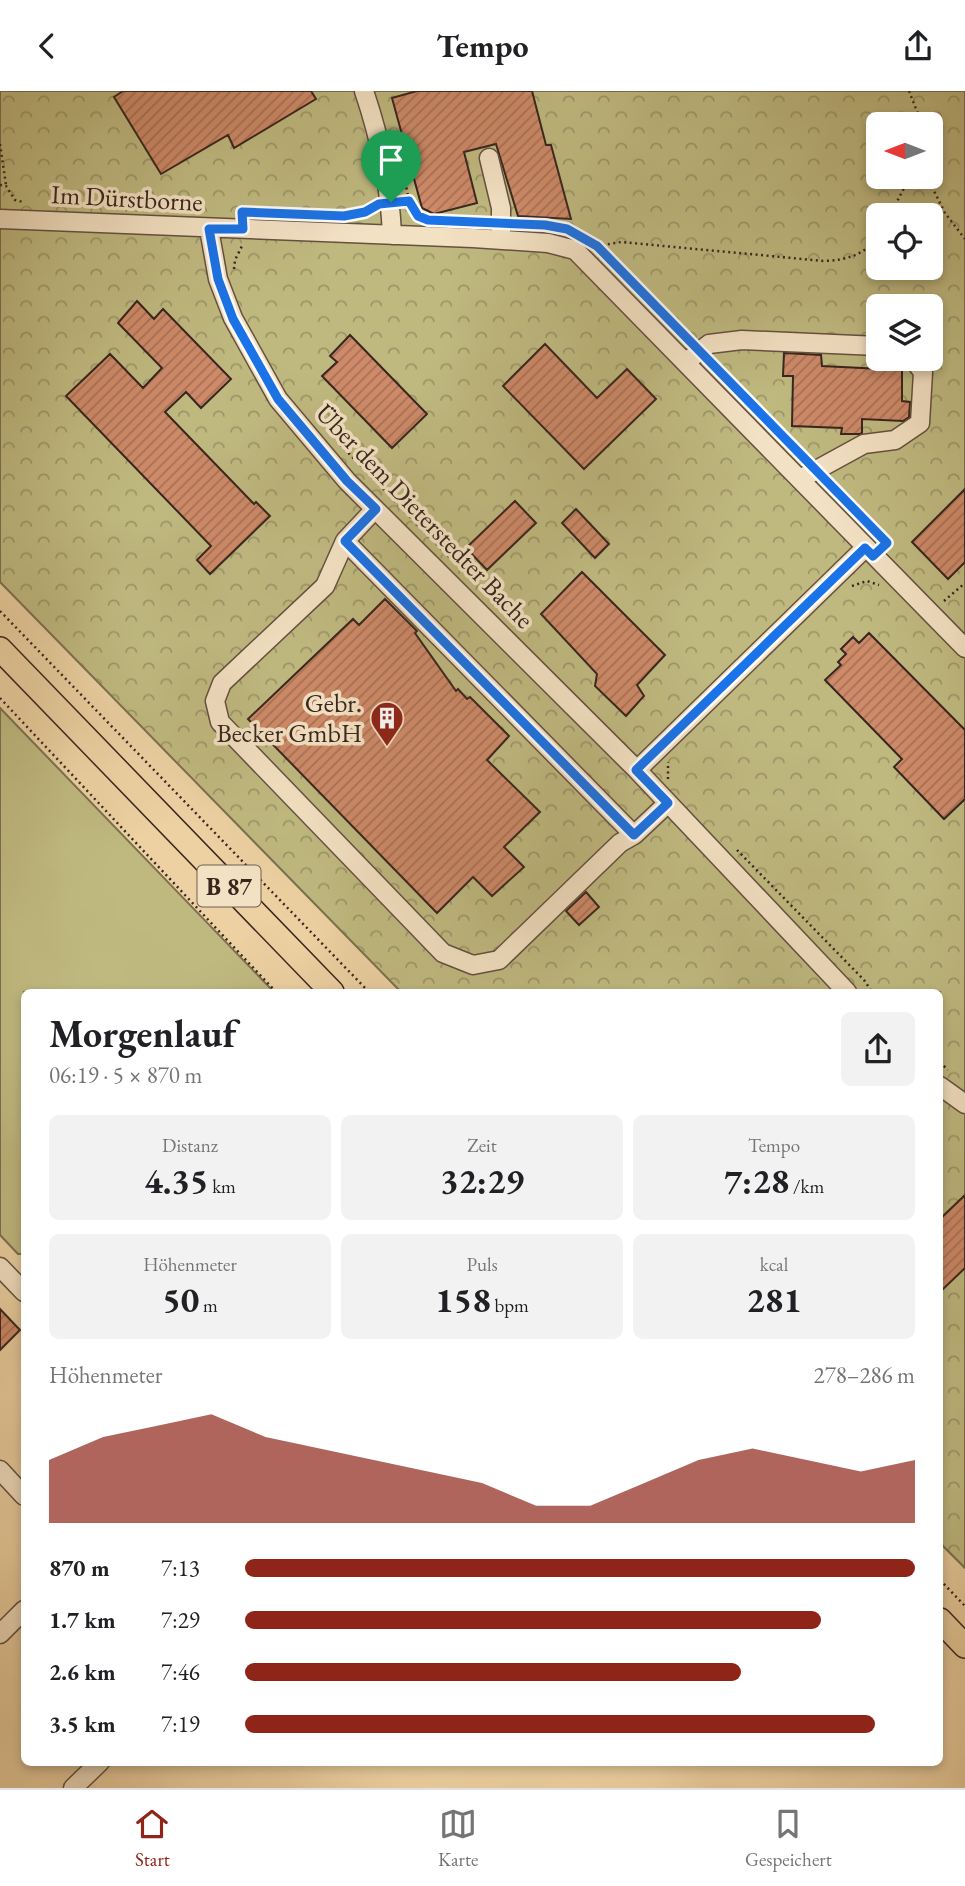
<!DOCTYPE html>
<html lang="de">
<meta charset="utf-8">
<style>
:root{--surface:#fff;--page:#f2f2f2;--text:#202124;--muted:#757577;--line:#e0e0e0;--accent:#8f2418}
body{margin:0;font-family:"EB Garamond",serif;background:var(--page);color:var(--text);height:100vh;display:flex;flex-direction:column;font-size:26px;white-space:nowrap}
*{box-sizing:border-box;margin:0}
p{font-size:23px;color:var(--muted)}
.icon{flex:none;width:38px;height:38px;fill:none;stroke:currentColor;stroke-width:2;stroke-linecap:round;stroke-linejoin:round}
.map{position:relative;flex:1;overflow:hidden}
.sheet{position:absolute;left:21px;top:898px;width:922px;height:777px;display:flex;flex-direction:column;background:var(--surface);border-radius:10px;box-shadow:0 4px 10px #0003}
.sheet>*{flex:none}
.needle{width:46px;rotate:270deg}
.tools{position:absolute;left:866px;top:21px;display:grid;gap:14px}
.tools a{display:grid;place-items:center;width:77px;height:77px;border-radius:10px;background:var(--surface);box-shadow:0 4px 10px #0003;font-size:35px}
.pin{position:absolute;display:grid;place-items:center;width:60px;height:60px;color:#fff;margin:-72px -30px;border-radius:50% 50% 50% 0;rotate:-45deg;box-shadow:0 0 7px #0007}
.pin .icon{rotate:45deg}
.round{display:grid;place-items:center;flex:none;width:74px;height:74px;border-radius:10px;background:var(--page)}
.head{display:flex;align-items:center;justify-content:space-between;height:119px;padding:0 28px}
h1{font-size:38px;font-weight:700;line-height:52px}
.metrics{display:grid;grid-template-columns:repeat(3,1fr);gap:10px;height:119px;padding:7px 28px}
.metrics div{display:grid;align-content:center;border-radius:10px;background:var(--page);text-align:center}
.metrics b{font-size:35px;font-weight:700}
.metrics small{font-size:19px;font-weight:400}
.metrics p{font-size:19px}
.chart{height:196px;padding:14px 28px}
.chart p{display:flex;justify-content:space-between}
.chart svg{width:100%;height:126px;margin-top:7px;fill:var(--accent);opacity:.7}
ul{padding:0 28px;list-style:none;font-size:23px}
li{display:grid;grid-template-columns:112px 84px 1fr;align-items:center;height:52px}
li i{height:18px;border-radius:9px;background:var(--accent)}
header{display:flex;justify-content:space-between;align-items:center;height:91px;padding:0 28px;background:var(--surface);font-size:32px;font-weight:700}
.tabs{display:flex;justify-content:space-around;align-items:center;height:98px;border-top:2px solid var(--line);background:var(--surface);font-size:19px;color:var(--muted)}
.tabs a{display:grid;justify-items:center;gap:4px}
.tabs .current{color:var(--accent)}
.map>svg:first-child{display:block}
.green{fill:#bfb980;stroke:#7c7050;stroke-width:2}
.park{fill:url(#park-crowns);stroke:#7c7050;stroke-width:2;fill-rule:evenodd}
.building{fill:url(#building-hatch);stroke:#38261f;stroke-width:2}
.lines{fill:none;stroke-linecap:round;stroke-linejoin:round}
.minor-casing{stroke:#655140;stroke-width:21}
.major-casing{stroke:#38261f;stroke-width:26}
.path{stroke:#38261f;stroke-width:2.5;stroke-dasharray:2 3.5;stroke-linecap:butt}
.minor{stroke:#f3e1c3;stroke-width:18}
.major{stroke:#edd1a2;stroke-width:23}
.route-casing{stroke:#fff;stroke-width:14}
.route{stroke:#1a73e8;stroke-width:9}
.labels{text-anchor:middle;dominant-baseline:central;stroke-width:7;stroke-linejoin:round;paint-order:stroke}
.shield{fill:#f3e1c3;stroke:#705e50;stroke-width:2}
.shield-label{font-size:24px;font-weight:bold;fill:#38261f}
.street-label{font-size:26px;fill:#38261f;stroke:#f3e1c3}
.poi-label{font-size:26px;fill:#38261f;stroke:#f3e1c3;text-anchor:end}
</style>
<header><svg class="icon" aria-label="back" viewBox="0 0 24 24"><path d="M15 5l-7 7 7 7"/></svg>Tempo<svg class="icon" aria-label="share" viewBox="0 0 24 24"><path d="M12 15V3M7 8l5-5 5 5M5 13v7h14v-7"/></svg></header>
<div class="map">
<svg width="965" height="1697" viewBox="0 0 965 1697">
<defs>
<pattern id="park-crowns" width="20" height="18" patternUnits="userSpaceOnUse" patternTransform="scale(1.75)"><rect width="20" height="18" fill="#bfb980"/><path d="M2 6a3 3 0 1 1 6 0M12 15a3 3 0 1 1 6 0" fill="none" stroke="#9c9668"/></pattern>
<pattern id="building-hatch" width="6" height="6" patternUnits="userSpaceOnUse" patternTransform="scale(1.75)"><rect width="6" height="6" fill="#ce8a69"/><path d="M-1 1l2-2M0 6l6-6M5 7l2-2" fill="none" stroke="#a87156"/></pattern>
</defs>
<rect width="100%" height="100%" fill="#edd1a2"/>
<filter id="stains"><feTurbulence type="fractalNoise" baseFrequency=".00286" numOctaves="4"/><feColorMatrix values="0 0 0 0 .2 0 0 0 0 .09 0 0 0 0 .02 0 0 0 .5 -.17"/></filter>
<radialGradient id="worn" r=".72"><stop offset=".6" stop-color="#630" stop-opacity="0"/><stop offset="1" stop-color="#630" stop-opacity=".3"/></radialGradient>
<path class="green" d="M 0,617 L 274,901 L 24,901 L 24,1163 L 18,1163 L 0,1144 Z"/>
<path class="park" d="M 0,0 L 965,0 L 965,1477 L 940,1452 L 940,901 L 401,901 L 0,491 ZM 878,33 L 931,33 L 931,86 L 878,86 ZM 878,124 L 931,124 L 931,177 L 878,177 ZM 878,215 L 931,215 L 931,268 L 878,268 Z"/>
<path class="building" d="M 123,0 L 311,0 L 316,8 L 234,57 L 228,44 L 161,83 L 114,6 Z
M 417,0 L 532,0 L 546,54 L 551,54 L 571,128 L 518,125 L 496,53 L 464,61 L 477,112 L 434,123 L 422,117 L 392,7 Z
M 137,210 L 154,228 L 163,218 L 231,288 L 201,317 L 186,301 L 165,321 L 254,413 L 256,411 L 270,425 L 210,483 L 197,469 L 211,455 L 66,305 L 110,263 L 143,297 L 162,277 L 118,232 Z
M 350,244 L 427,323 L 392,357 L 322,285 L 337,271 L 330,265 Z
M 545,253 L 597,307 L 627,278 L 656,308 L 584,378 L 503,295 Z
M 784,262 L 821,264 L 822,275 L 902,279 L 902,310 L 910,311 L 909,326 L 903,330 L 862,328 L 862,342 L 860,343 L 841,343 L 842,337 L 792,335 L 793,285 L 783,285 Z
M 965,398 L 965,471 L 948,488 L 912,451 Z
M 515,410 L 536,432 L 487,479 L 466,457 Z
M 576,418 L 609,453 L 595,467 L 562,432 Z
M 582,481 L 665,564 L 637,594 L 644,605 L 626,625 L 595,595 L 597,583 L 541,523 Z
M 385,508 L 417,540 L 415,542 L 456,600 L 458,598 L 467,608 L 470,606 L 509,645 L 487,669 L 540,721 L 504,756 L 524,776 L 492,805 L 473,786 L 437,822 L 248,628 L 353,528 L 359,534 Z
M 869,542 L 965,639 L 965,708 L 944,728 L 894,676 L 902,668 L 825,589 L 841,574 L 838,571 L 846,563 L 841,558 L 853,546 L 859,552 Z
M 586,801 L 599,816 L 579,834 L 566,820 Z
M 965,1104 L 965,1177 L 940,1201 L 940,1128 Z
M 0,1218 L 20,1239 L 0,1259 Z"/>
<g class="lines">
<defs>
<path id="minor" d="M 364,0 C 380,47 390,94 392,144
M 489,67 L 501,117 L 501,149
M 0,128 L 473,147 L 548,152 L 575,159 L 965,557
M 209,138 L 218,188 L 233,227 L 278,308 L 347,390 L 637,679 L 847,901
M 686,271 L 709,253 L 742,249 L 878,255
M 800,388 L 864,353 L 895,349 L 920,332 L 923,281 L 913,268
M 375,418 L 345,450 L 634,744 L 668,712
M 345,450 L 325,495 L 222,592 L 215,610 L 220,631 L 443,862 L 473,874 L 499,869 L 620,752 L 634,744
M 637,679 L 865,457
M 940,995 L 965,1013
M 0,1176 L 24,1201
M 0,1379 L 24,1405
M 0,1543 L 24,1519
M 73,1697 L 100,1671"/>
<path id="major" d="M 0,558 L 332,901
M 940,1529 L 965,1555"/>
</defs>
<use href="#minor" class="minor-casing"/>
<use href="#major" class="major-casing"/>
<path class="path" d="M 909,0 L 922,33
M 0,53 L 6,94
M 402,75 L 409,110
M 927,86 L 945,122 L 965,148
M 0,94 L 6,95 L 15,109 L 23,111
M 404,110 L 409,110 L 413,120 L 423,127
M 355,124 L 374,115
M 890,124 L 903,99 L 914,86
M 596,154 L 690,249
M 597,155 L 621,151 L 824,170 C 847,169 864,164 878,146
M 234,178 L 235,169 L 242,155
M 711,271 L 795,357
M 337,350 L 449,466
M 852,495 L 867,490 L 879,494
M 944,510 L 965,492
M 0,520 L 369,901
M 0,607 L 276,901
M 668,688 L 668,671
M 737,759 L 864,889 L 872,901
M 940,971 L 948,979
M 940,1489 L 965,1515"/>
<use href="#minor" class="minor"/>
<use href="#major" class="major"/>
</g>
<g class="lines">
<defs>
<path id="route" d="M 409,110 L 418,125 L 428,129 L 545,134 L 567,138 L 597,155 L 887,452 L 873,465 L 865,457 L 636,679 L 668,712 L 634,744 L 345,450 L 376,418 L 347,390 L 278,308 L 233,228 L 218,188 L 209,138 L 243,138 L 242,121 L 344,125 L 365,121 L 379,113 Z"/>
</defs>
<use href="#route" class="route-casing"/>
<use href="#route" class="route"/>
</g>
<defs>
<symbol id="building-pin" viewBox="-11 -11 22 30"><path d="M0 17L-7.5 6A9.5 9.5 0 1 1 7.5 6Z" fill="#8f2418" stroke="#f3e1c3"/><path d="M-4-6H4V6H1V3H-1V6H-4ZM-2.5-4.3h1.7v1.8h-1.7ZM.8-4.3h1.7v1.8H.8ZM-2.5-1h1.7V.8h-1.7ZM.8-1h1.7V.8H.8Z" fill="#fff"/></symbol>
</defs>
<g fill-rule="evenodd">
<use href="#building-pin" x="368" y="608" width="38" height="52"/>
</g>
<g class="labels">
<rect class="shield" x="197.5" y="774.5" width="63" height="41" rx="5"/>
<g class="shield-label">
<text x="229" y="795">B 87</text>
</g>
<g class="street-label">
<text transform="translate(127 107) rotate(3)">Im Dürstborne</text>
<text transform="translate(425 425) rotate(46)">Über dem Dieterstedter Bache</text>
</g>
<g class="poi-label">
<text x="362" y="612">Gebr.<tspan x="362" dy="30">Becker GmbH</tspan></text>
</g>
</g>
<rect width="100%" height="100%" filter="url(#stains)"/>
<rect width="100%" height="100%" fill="url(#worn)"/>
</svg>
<div class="tools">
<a><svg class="needle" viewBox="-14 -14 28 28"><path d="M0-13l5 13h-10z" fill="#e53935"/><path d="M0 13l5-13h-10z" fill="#757577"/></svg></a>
<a><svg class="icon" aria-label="locate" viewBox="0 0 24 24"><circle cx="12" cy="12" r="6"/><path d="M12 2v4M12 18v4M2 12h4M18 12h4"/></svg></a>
<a><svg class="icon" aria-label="layers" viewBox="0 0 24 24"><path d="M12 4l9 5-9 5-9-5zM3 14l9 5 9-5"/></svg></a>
</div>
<div class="pin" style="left:391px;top:111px;background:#1e9e55"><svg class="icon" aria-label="arrive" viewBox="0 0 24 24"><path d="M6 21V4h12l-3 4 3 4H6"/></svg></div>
<section class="sheet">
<div class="head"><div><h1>Morgenlauf</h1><p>06:19 · 5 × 870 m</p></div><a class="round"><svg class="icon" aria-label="share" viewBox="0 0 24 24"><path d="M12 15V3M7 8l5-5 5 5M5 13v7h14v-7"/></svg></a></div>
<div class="metrics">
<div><p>Distanz</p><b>4.35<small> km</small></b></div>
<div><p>Zeit</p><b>32:29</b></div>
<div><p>Tempo</p><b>7:28<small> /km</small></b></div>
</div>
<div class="metrics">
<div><p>Höhenmeter</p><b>50<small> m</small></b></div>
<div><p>Puls</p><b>158<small> bpm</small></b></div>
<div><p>kcal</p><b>281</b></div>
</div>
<div class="chart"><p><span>Höhenmeter</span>278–286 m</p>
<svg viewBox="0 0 160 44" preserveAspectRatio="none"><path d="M0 44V22L10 14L20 10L30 6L40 14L50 18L60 22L70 26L80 30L90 38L100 38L110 30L120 22L130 18L140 22L150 26L160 22V44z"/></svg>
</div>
<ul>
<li><b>870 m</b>7:13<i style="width:100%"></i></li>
<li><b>1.7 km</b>7:29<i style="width:86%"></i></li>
<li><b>2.6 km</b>7:46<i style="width:74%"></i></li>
<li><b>3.5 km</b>7:19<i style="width:94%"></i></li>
</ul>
</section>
</div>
<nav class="tabs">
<a class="current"><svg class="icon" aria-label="home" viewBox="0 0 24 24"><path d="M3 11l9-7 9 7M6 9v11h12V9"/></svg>Start</a>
<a><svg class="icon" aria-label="map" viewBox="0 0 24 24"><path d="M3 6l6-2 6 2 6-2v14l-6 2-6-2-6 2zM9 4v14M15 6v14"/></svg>Karte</a>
<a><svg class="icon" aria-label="saved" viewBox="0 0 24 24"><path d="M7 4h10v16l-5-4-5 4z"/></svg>Gespeichert</a>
</nav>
